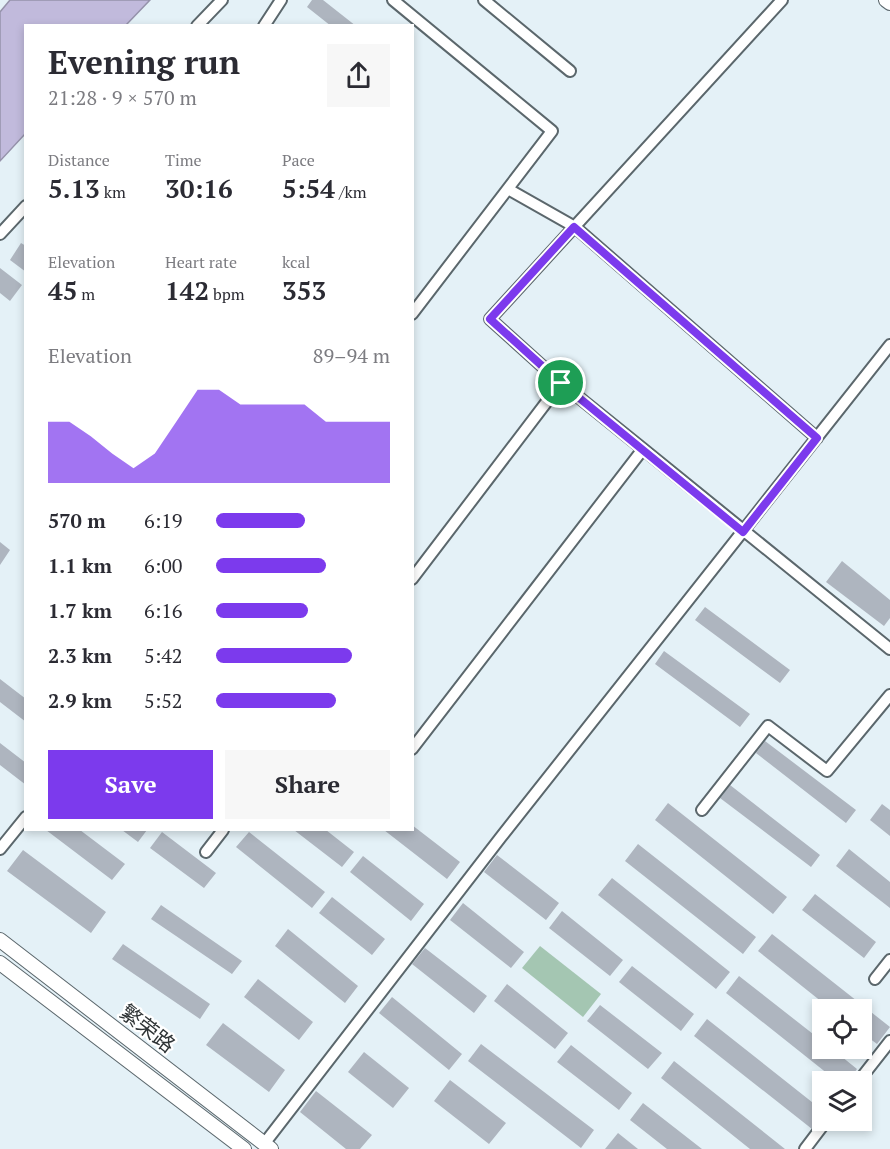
<!DOCTYPE html>
<meta charset="utf-8">
<style>
:root{--surface:#fff;--page:#f7f7f7;--text:#2b2b33;--muted:#7c7c81;--accent:#7c3aed}
body{margin:0;font-family:"PT Serif","Noto Sans SC",serif;background:var(--page);color:var(--text);height:100vh;display:flex;flex-direction:column;font-size:22px;white-space:nowrap}
*{box-sizing:border-box;margin:0}
p{font-size:20px;color:var(--muted)}
.icon{flex:none;width:33px;height:33px;fill:none;stroke:currentColor;stroke-width:2;stroke-linecap:round;stroke-linejoin:round}
.map{position:relative;flex:1;overflow:hidden}
.panel{position:absolute;left:24px;top:24px;width:390px;height:807px;display:flex;flex-direction:column;background:var(--surface);border-radius:0px;box-shadow:0 3px 9px #0003}
.panel>*{flex:none}
.tools{position:absolute;left:812px;top:999px;display:grid;gap:12px}
.tools a{display:grid;place-items:center;width:60px;height:60px;border-radius:0px;background:var(--surface);box-shadow:0 3px 9px #0003;font-size:30px}
.pin{position:absolute;display:grid;place-items:center;width:51px;height:51px;color:#fff;margin:-26px;border:3px solid #fff;border-radius:50%;box-shadow:0 2px 6px #0007}
.round{display:grid;place-items:center;flex:none;width:63px;height:63px;border-radius:0px;background:var(--page)}
.overview{display:flex;align-items:center;justify-content:space-between;height:102px;padding:0 24px}
h1{font-size:33px;font-weight:600;line-height:45px}
.figures{display:grid;grid-template-columns:repeat(3,1fr);gap:9px;height:102px;padding:6px 24px}
.figures div{display:grid;align-content:center}
.figures b{font-size:26px;font-weight:600}
.figures small{font-size:16px;font-weight:400}
.figures p{font-size:16px}
.chart{height:168px;padding:12px 24px}
.chart p{display:flex;justify-content:space-between}
.chart svg{width:100%;height:108px;margin-top:6px;fill:var(--accent);opacity:.7}
.button{display:flex;gap:12px;margin-top:auto;padding:12px 24px}
.button a{flex:1;height:69px;border-radius:0px;background:var(--accent);color:#fff;font-size:24px;font-weight:600;line-height:69px;text-align:center}
.button a+a{background:var(--page);color:var(--text)}
ul{padding:0 24px;list-style:none;font-size:20px}
li{display:grid;grid-template-columns:96px 72px 1fr;align-items:center;height:45px}
li i{height:15px;border-radius:8px;background:var(--accent)}
.map>svg:first-child{display:block}
.green{fill:#a4c6b2}
.water{fill:#c1badc;stroke:#9592aa;stroke-width:1.5}
.building{fill:#aeb5bf}
.lines{fill:none;stroke-linecap:round;stroke-linejoin:round}
.minor-casing{stroke:#5b676c;stroke-width:14}
.major-casing{stroke:#5b676c;stroke-width:16}
.minor{stroke:#fff;stroke-width:10}
.major{stroke:#fff;stroke-width:14}
.route-casing{stroke:#fff;stroke-width:12}
.route{stroke:#7c3aed;stroke-width:8}
.labels{text-anchor:middle;dominant-baseline:central;stroke-width:4.5;stroke-linejoin:round;paint-order:stroke}
.street-label{font-size:21px;fill:#2e3335;stroke:#fff}
</style>
<div class="map">
<svg width="890" height="1149" viewBox="0 0 890 1149">
<rect width="100%" height="100%" fill="#e4f1f7"/>
<path class="green" d="M 540,946 L 601,994 L 583,1017 L 522,968 Z"/>
<path class="water" d="M 10,0 L 150,0 L 126,25 L 26,26 L 25,134 L 0,161 L 0,12 Z"/>
<path class="building" d="M 312,0 L 323,0 L 356,26 L 331,26 L 307,7 Z
M 21,243 L 26,246 L 26,272 L 10,260 Z
M 0,268 L 22,285 L 10,301 L 0,293 Z
M 0,542 L 10,550 L 0,565 Z
M 842,561 L 890,600 L 890,618 L 884,626 L 826,582 Z
M 705,607 L 790,670 L 780,683 L 695,620 Z
M 664,651 L 750,714 L 740,727 L 655,664 Z
M 0,679 L 26,699 L 26,722 L 0,702 Z
M 765,741 L 856,810 L 846,823 L 756,753 Z
M 0,743 L 26,763 L 26,785 L 0,765 Z
M 730,785 L 820,855 L 811,867 L 720,798 Z
M 668,803 L 787,897 L 773,914 L 655,820 Z
M 882,804 L 890,810 L 890,836 L 870,820 Z
M 412,825 L 460,862 L 447,879 L 384,830 L 412,830 Z
M 46,830 L 80,830 L 125,864 L 112,880 Z
M 122,830 L 147,830 L 138,842 Z
M 294,830 L 326,830 L 354,852 L 342,867 Z
M 162,832 L 216,873 L 204,888 L 150,848 Z
M 249,832 L 325,892 L 312,908 L 236,847 Z
M 638,844 L 756,937 L 743,954 L 625,861 Z
M 849,849 L 890,882 L 890,908 L 836,866 Z
M 23,850 L 106,912 L 91,933 L 7,871 Z
M 497,855 L 559,903 L 546,920 L 484,872 Z
M 363,856 L 424,904 L 411,921 L 350,872 Z
M 612,878 L 730,972 L 716,989 L 598,895 Z
M 815,894 L 876,942 L 864,958 L 802,910 Z
M 332,897 L 385,939 L 372,955 L 319,913 Z
M 463,903 L 524,952 L 511,968 L 450,920 Z
M 161,905 L 242,961 L 232,974 L 151,919 Z
M 562,911 L 623,960 L 610,976 L 549,928 Z
M 288,929 L 358,986 L 345,1003 L 275,946 Z
M 772,934 L 890,1027 L 877,1044 L 861,1032 L 861,1010 L 832,1010 L 758,951 Z
M 123,944 L 210,1004 L 200,1019 L 112,959 Z
M 425,948 L 487,996 L 474,1013 L 412,964 Z
M 632,966 L 694,1014 L 681,1031 L 619,982 Z
M 739,976 L 822,1041 L 822,1048 L 831,1048 L 857,1069 L 848,1082 L 838,1082 L 726,993 Z
M 258,979 L 313,1022 L 299,1040 L 244,997 Z
M 507,984 L 568,1033 L 555,1049 L 494,1001 Z
M 392,997 L 462,1054 L 449,1070 L 379,1013 Z
M 600,1005 L 662,1053 L 648,1069 L 587,1021 Z
M 707,1019 L 822,1110 L 822,1117 L 812,1129 L 694,1036 Z
M 223,1023 L 285,1070 L 269,1092 L 206,1045 Z
M 481,1044 L 594,1130 L 581,1148 L 468,1061 Z
M 571,1045 L 632,1093 L 619,1110 L 557,1062 Z
M 364,1052 L 409,1088 L 393,1108 L 348,1072 Z
M 674,1061 L 785,1149 L 750,1149 L 661,1078 Z
M 450,1080 L 506,1123 L 489,1144 L 434,1101 Z
M 316,1091 L 372,1135 L 360,1149 L 346,1149 L 300,1112 Z
M 643,1103 L 702,1149 L 667,1149 L 630,1120 Z
M 618,1133 L 638,1149 L 605,1149 Z"/>
<g class="lines">
<defs>
<path id="minor" d="M 393,0 L 552,131 L 412,314
M 484,0 L 570,71
M 197,26 L 222,0
M 264,26 L 281,0
M 508,189 L 575,227 L 817,438
M 0,234 L 26,206
M 643,449 L 890,649
M 412,579 L 561,383 L 490,319 L 782,0
M 412,749 L 643,449 L 561,383
M 702,810 L 768,726 L 827,771 L 890,695
M 0,849 L 26,817
M 206,852 L 223,830
M 875,979 L 890,960
M 858,1082 L 890,1041
M 264,1144 L 501,837 L 890,345
M 805,1149 L 827,1120"/>
<path id="major" d="M 886,0 L 890,3
M 0,940 L 271,1149
M 0,963 L 244,1149"/>
</defs>
<use href="#minor" class="minor-casing"/>
<use href="#major" class="major-casing"/>
<use href="#minor" class="minor"/>
<use href="#major" class="major"/>
</g>
<g class="lines">
<defs>
<path id="route" d="M 574,227 L 817,438 L 743,532 L 561,383 L 490,319 Z"/>
</defs>
<use href="#route" class="route-casing"/>
<use href="#route" class="route"/>
</g>
<g class="labels">
<g class="street-label">
<text transform="translate(148 1028) rotate(38)">繁荣路</text>
</g>
</g>
</svg>
<div class="tools">
<a><svg class="icon" aria-label="locate" viewBox="0 0 24 24"><circle cx="12" cy="12" r="6"/><path d="M12 2v4M12 18v4M2 12h4M18 12h4"/></svg></a>
<a><svg class="icon" aria-label="layers" viewBox="0 0 24 24"><path d="M12 4l9 5-9 5-9-5zM3 14l9 5 9-5"/></svg></a>
</div>
<div class="pin" style="left:561px;top:383px;background:#1e9e55"><svg class="icon" aria-label="arrive" viewBox="0 0 24 24"><path d="M6 21V4h12l-3 4 3 4H6"/></svg></div>
<section class="panel">
<div class="overview"><div><h1>Evening run</h1><p>21:28 · 9 × 570 m</p></div><a class="round"><svg class="icon" aria-label="share" viewBox="0 0 24 24"><path d="M12 15V3M7 8l5-5 5 5M5 13v7h14v-7"/></svg></a></div>
<div class="figures">
<div><p>Distance</p><b>5.13<small> km</small></b></div>
<div><p>Time</p><b>30:16</b></div>
<div><p>Pace</p><b>5:54<small> /km</small></b></div>
</div>
<div class="figures">
<div><p>Elevation</p><b>45<small> m</small></b></div>
<div><p>Heart rate</p><b>142<small> bpm</small></b></div>
<div><p>kcal</p><b>353</b></div>
</div>
<div class="chart"><p><span>Elevation</span>89–94 m</p>
<svg viewBox="0 0 160 44" preserveAspectRatio="none"><path d="M0 44V19L10 19L20 25L30 32L40 38L50 32L60 19L70 6L80 6L90 12L100 12L110 12L120 12L130 19L140 19L150 19L160 19V44z"/></svg>
</div>
<ul>
<li><b>570 m</b>6:19<i style="width:51%"></i></li>
<li><b>1.1 km</b>6:00<i style="width:63%"></i></li>
<li><b>1.7 km</b>6:16<i style="width:53%"></i></li>
<li><b>2.3 km</b>5:42<i style="width:78%"></i></li>
<li><b>2.9 km</b>5:52<i style="width:69%"></i></li>
</ul>
<div class="button"><a>Save</a><a>Share</a></div>
</section>
</div>
